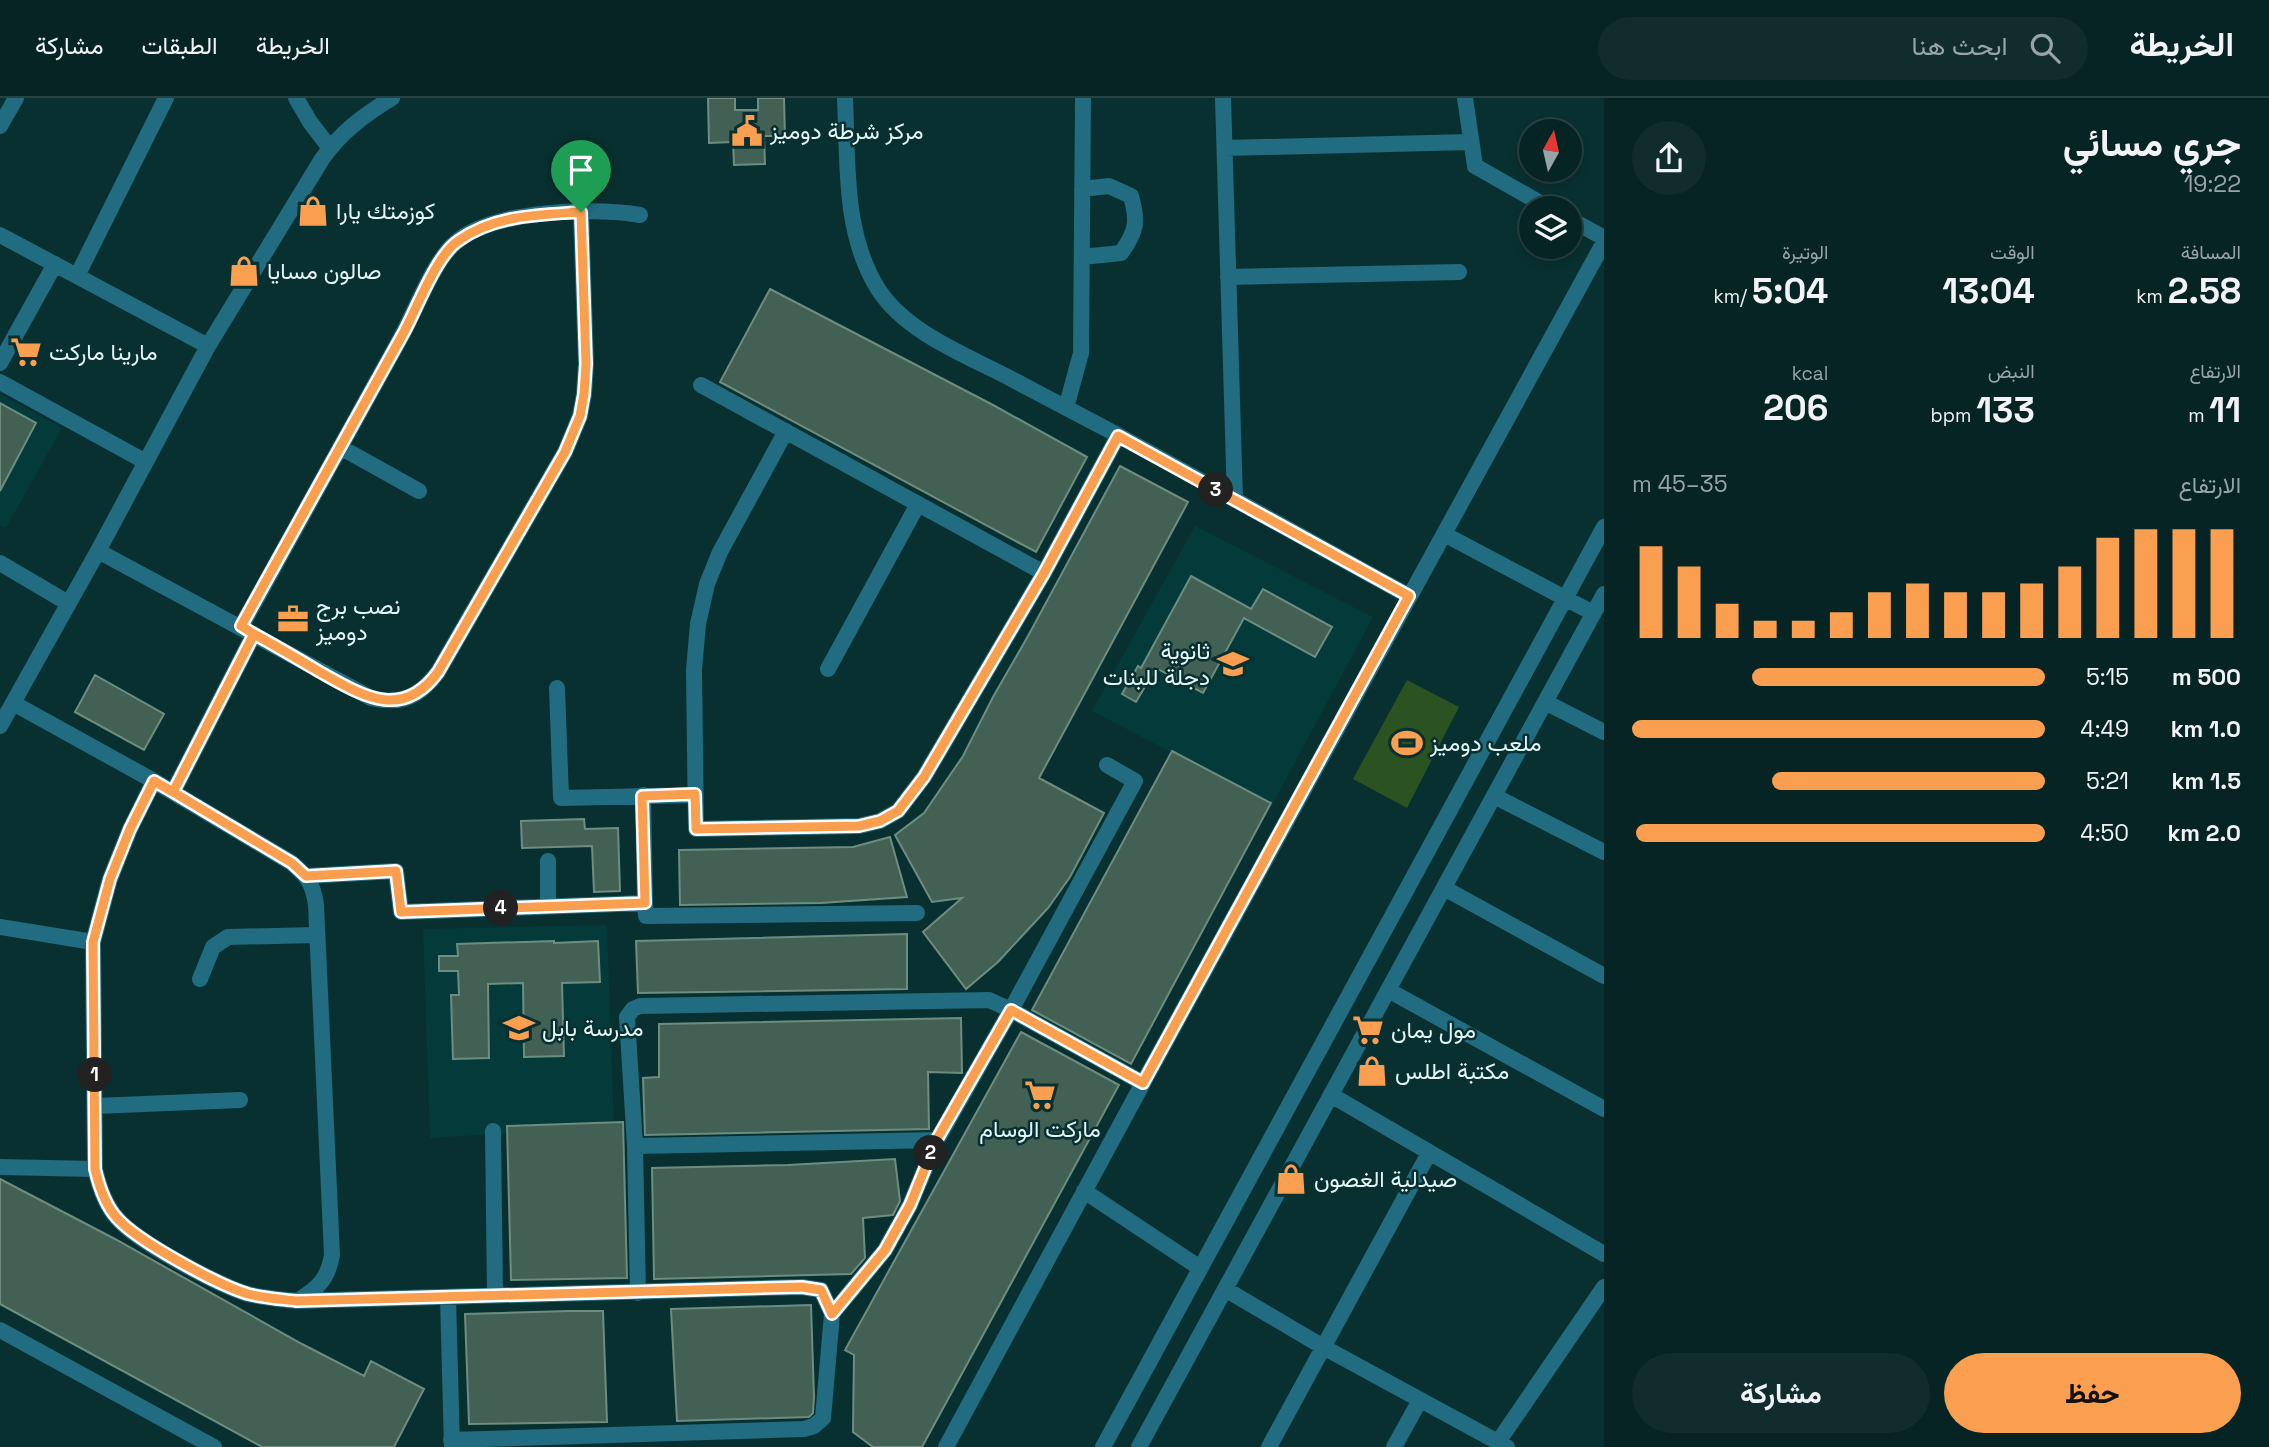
<!DOCTYPE html>
<html lang="ar">
<meta charset="utf-8">
<style>
:root{--surface:#072424;--page:#102c2c;--text:#f1f3f6;--muted:#98a4a6;--line:#284141;--accent:#fa9f50}
body{margin:0;font-family:"Space Grotesk",Vazirmatn,sans-serif;background:var(--page);color:var(--text);direction:rtl;height:100vh;display:flex;flex-direction:column;font-size:26px;white-space:nowrap}
*{box-sizing:border-box;margin:0}
p{font-size:23px;color:var(--muted)}
.icon{flex:none;width:38px;height:38px;fill:none;stroke:currentColor;stroke-width:2;stroke-linecap:round;stroke-linejoin:round}
.map{position:relative;flex:1;overflow:hidden;direction:ltr}
.side{display:flex;flex-direction:column;background:var(--surface);width:665px}
.side>*{flex:none}
.needle{width:46px;rotate:8deg}
.controls{position:absolute;left:1519px;top:21px;display:grid;gap:14px}
.controls a{display:grid;place-items:center;width:63px;height:63px;border-radius:50%;background:var(--surface);box-shadow:0 4px 10px #0003,0 0 0 2px var(--line);font-size:35px}
.pin{position:absolute;display:grid;place-items:center;width:60px;height:60px;color:#fff;margin:-72px -30px;border-radius:50% 50% 50% 0;rotate:-45deg;box-shadow:0 0 7px #0007}
.pin .icon{rotate:45deg}
.km{position:absolute;width:35px;height:35px;margin:-18px;border-radius:50%;background:#222;color:#fff;font-size:19px;line-height:35px;text-align:center}
.round{display:grid;place-items:center;flex:none;width:74px;height:74px;border-radius:37px;background:var(--page)}
.head{display:flex;align-items:center;justify-content:space-between;height:119px;padding:0 28px}
h1{font-size:38px;font-weight:700;line-height:52px}
.stats{display:grid;grid-template-columns:repeat(3,1fr);gap:10px;height:119px;padding:7px 28px}
.stats div{display:grid;align-content:center}
.stats b{font-size:35px;font-weight:700}
.stats small{font-size:19px;font-weight:400}
.stats p{font-size:19px}
.chart{height:196px;padding:14px 28px}
.chart p{display:flex;justify-content:space-between}
.chart svg{width:100%;height:126px;margin-top:7px;stroke:var(--accent);stroke-width:6}
.cta{display:flex;gap:14px;margin-top:auto;padding:14px 28px}
.cta a{flex:1;height:80px;border-radius:42px;background:var(--accent);color:#111;font-size:28px;font-weight:700;line-height:80px;text-align:center}
.cta a+a{background:var(--page);color:var(--text)}
ul{padding:0 28px;list-style:none;font-size:23px}
li{display:grid;grid-template-columns:112px 84px 1fr;align-items:center;height:52px}
li i{height:18px;border-radius:9px;background:var(--accent)}
header{display:flex;align-items:center;gap:42px;box-sizing:border-box;height:98px;padding:0 35px;background:var(--surface);border-bottom:2px solid var(--line)}
header strong{font-size:33px}
nav{display:flex;gap:38px;margin-inline-start:auto;font-size:24px}
.search{width:490px;height:63px;background:var(--page);display:flex;align-items:center;gap:18px;box-sizing:border-box;padding:0 24px;border-radius:38px;color:var(--muted);font-size:26px}
main{display:flex;flex:1;min-height:0}
.map>svg:first-child{display:block}
.built{fill:#043a39}
.green{fill:#2b5221}
.building{fill:#426154;stroke:#6d8d7f;stroke-width:2}
.lines{fill:none;stroke-linecap:round;stroke-linejoin:round}
.minor{stroke:#216c80;stroke-width:16}
.route-casing{stroke:#fff;stroke-width:14}
.route{stroke:#fa9f50;stroke-width:9}
.labels{text-anchor:middle;dominant-baseline:central;stroke-width:5;stroke-linejoin:round;paint-order:stroke}
.poi-label{font-size:23px;fill:#e2f6f5;stroke:#093030;text-anchor:start}
</style>
<header>
<strong>الخريطة</strong>
<div class="search"><svg class="icon" aria-label="search" viewBox="0 0 24 24"><circle cx="10" cy="10" r="6"/><path d="M15 15l6 6"/></svg>ابحث هنا</div>
<nav><a>الخريطة</a><a>الطبقات</a><a>مشاركة</a></nav>
</header>
<main>
<section class="side">
<div class="head"><div><h1>جري مسائي</h1><p>19:22</p></div><a class="round"><svg class="icon" aria-label="share" viewBox="0 0 24 24"><path d="M12 15V3M7 8l5-5 5 5M5 13v7h14v-7"/></svg></a></div>
<div class="stats">
<div><p>المسافة</p><b>2.58<small> km</small></b></div>
<div><p>الوقت</p><b>13:04</b></div>
<div><p>الوتيرة</p><b>5:04<small> /km</small></b></div>
</div>
<div class="stats">
<div><p>الارتفاع</p><b>11<small> m</small></b></div>
<div><p>النبض</p><b>133<small> bpm</small></b></div>
<div><p>kcal</p><b>206</b></div>
</div>
<div class="chart"><p><span>الارتفاع</span>35–45 m</p>
<svg viewBox="0 0 160 44" preserveAspectRatio="none"><path d="M5 44V12M15 44V19M25 44V32M35 44V38M45 44V38M55 44V35M65 44V28M75 44V25M85 44V28M95 44V28M105 44V25M115 44V19M125 44V9M135 44V6M145 44V6M155 44V6"/></svg>
</div>
<ul>
<li><b>500 m</b>5:15<i style="width:71%"></i></li>
<li><b>1.0 km</b>4:49<i style="width:100%"></i></li>
<li><b>1.5 km</b>5:21<i style="width:66%"></i></li>
<li><b>2.0 km</b>4:50<i style="width:99%"></i></li>
</ul>
<div class="cta"><a>حفظ</a><a>مشاركة</a></div>
</section>
<div class="map">
<svg width="1604" height="1349" viewBox="0 0 1604 1349">
<rect width="100%" height="100%" fill="#093030"/>
<path class="built" d="M 0,296 L 62,330 L 6,430 L 0,427 Z
M 1195,428 L 1373,519 L 1272,707 L 1092,613 Z
M 607,827 L 614,1029 L 430,1040 L 423,831 Z"/>
<path class="green" d="M 1407,582 L 1459,609 L 1407,710 L 1353,681 Z"/>
<path class="building" d="M 708,0 L 735,0 L 735,12 L 758,12 L 758,0 L 784,0 L 785,38 L 764,38 L 765,66 L 734,67 L 733,44 L 709,45 Z
M 770,191 L 993,307 L 1087,359 L 1036,454 L 720,284 Z
M 0,305 L 36,325 L 0,393 Z
M 1120,368 L 1188,404 L 1039,680 L 1104,715 L 1070,779 L 1048,810 L 998,864 L 966,891 L 923,834 L 962,800 L 932,804 L 895,737 L 924,715 L 963,658 L 993,599 L 1028,538 Z
M 1191,478 L 1251,511 L 1263,491 L 1332,529 L 1315,559 L 1244,520 L 1203,595 L 1156,570 L 1136,604 L 1122,596 L 1138,568 L 1141,570 Z
M 95,577 L 164,616 L 144,652 L 75,614 Z
M 1172,653 L 1271,705 L 1131,966 L 1032,912 Z
M 584,721 L 585,731 L 618,730 L 620,793 L 594,794 L 592,748 L 522,750 L 521,723 Z
M 890,739 L 907,799 L 821,805 L 680,807 L 679,752 L 853,749 Z
M 907,836 L 907,891 L 638,895 L 636,843 Z
M 554,843 L 554,845 L 598,843 L 600,884 L 562,885 L 564,958 L 524,959 L 523,885 L 488,886 L 489,960 L 453,961 L 451,897 L 459,897 L 458,873 L 439,873 L 439,858 L 458,858 L 457,846 Z
M 961,920 L 962,975 L 928,974 L 929,1031 L 645,1037 L 643,980 L 659,979 L 659,926 Z
M 1021,934 L 1119,987 L 922,1349 L 873,1349 L 853,1334 L 854,1257 L 845,1252 Z
M 623,1024 L 627,1180 L 511,1182 L 507,1028 Z
M 895,1061 L 900,1103 L 893,1117 L 863,1120 L 865,1160 L 851,1176 L 654,1181 L 652,1070 L 788,1067 Z
M 0,1081 L 115,1141 L 302,1246 L 364,1278 L 371,1263 L 424,1291 L 394,1349 L 262,1349 L 0,1206 Z
M 811,1207 L 814,1299 L 813,1315 L 809,1319 L 677,1323 L 671,1211 Z
M 568,1213 L 603,1213 L 607,1324 L 469,1326 L 465,1216 Z"/>
<g class="lines">
<path class="minor" d="M 296,0 L 310,24 L 330,50
M 845,0 C 848,64 843,135 878,191 C 905,233 961,255 1004,277 C 1040,296 1076,315 1112,334 C 1212,388 1310,444 1409,498
M 1223,0 L 1235,402
M 1465,0 L 1475,68 L 1549,110
M 0,28 L 16,0
M 1225,50 L 1470,44
M 1570,121 L 1604,140
M 0,137 L 208,248
M 1082,159 L 1121,155 C 1137,133 1138,123 1131,98 L 1109,88 L 1082,91
M 77,178 L 166,0
M 1228,179 L 1459,174
M 0,265 L 55,166
M 0,284 L 146,364
M 701,287 L 1044,475
M 1066,310 L 1081,255 L 1083,0
M 786,333 L 720,454 L 707,486 L 698,526 L 694,572 L 696,731 L 859,728 L 880,723 L 898,713 L 924,679 L 1044,475 L 1118,338
M 340,349 L 419,393
M 1444,436 L 1593,515
M 98,453 L 371,600 C 401,607 420,599 438,574 L 565,354 L 580,318 L 584,296 L 586,266 L 581,114
M 0,465 L 68,505
M 241,529 C 294,433 347,337 400,241 C 415,214 433,164 455,145 C 491,112 593,109 640,117
M 828,571 L 918,406
M 557,590 L 561,700 L 695,697
M 1545,604 L 1604,634
M 13,605 L 154,683 L 292,765 C 308,779 313,786 316,807 L 332,1157 C 328,1181 318,1190 299,1202
M 0,628 L 98,453 L 208,248 L 322,61 C 341,34 364,17 392,0
M 154,683 L 130,731 L 110,781 L 93,844 L 95,1071 C 99,1088 105,1107 117,1120 C 137,1144 218,1187 248,1196 C 264,1200 280,1201 296,1203 L 802,1189 L 821,1192 L 832,1216 L 823,1320 L 814,1328 L 804,1331 L 451,1342
M 173,694 L 254,536
M 643,697 L 645,805
M 1494,698 L 1604,754
M 548,763 L 548,808
M 306,778 L 396,773 L 401,814 L 645,805 L 646,818 L 917,815
M 1444,790 L 1604,878
M 0,829 L 93,844
M 200,881 L 213,849 L 228,839 L 317,837
M 1388,892 L 1604,1011
M 1331,997 L 1604,1156
M 96,1008 L 240,1002
M 493,1033 L 495,1197
M 635,1048 L 937,1042 L 1011,912 L 1135,683 L 1107,667
M 0,1069 L 95,1071
M 1084,1093 L 1200,1170
M 1225,1191 L 1325,1250 L 1507,1349
M 638,1195 L 635,1048 L 627,919 L 633,911 L 640,908 L 989,902 L 1011,912 L 1143,985
M 448,1200 L 452,1349
M 832,1216 L 885,1152 L 910,1107 L 937,1042
M 0,1232 L 214,1349
M 1498,1344 L 1604,1189
M 946,1349 L 1143,985 L 1604,144
M 1103,1349 L 1604,429
M 1139,1349 L 1604,496
M 1269,1349 L 1429,1055
M 1394,1349 L 1420,1302"/>
</g>
<g class="lines">
<defs>
<path id="route" d="M 581,114 C 538,117 494,117 458,143 C 436,158 417,210 404,234 C 350,332 295,430 241,528 L 254,536 L 173,694 L 154,683 L 130,731 L 110,781 L 93,844 L 95,1071 C 99,1088 105,1107 117,1120 C 137,1143 218,1187 248,1196 C 264,1200 280,1201 296,1203 L 802,1189 L 821,1192 L 832,1216 L 885,1152 L 910,1107 L 937,1041 L 1011,912 L 1143,985 L 1409,498 L 1118,338 L 1044,475 L 924,679 L 898,713 L 880,723 L 859,728 L 696,731 L 695,696 L 642,698 L 645,805 L 401,814 L 396,773 L 306,778 L 292,765 L 173,694 L 254,536 C 276,548 298,561 320,574 C 363,598 402,623 438,574 L 565,354 L 580,318 L 584,296 L 586,266 L 581,114"/>
</defs>
<use href="#route" class="route-casing"/>
<use href="#route" class="route"/>
</g>
<defs>
<symbol id="civic-bare" viewBox="-9 -9 18 18"><path d="M-.6-6.5H3V-4.5H.6V-3L4-1V1h2V6H-6V1h2V-1L-.6-3ZM-1.2 2.5V6h2.4V2.5Z" fill="#fa9f50" stroke="#093030" stroke-width="2.5" paint-order="stroke"/></symbol>
<symbol id="shop-bare" viewBox="-9 -9 18 18"><path d="M-5-2.5h2.3a2.7 3.5 0 0 1 5.4 0H5L5.5 6h-11ZM-1.5-2.5h3a1.5 2.3 0 0 0-3 0Z" fill="#fa9f50" stroke="#093030" stroke-width="2.5" paint-order="stroke"/></symbol>
<symbol id="supermarket-bare" viewBox="-9 -9 18 18"><path d="M-6-5.5h2.5l.6 2H6L4.5 2H-2.5L-4.4-4H-6ZM-1.5 3.2a1.3 1.3 0 1 0 .1 0ZM3 3.2a1.3 1.3 0 1 0 .1 0Z" fill="#fa9f50" stroke="#093030" stroke-width="2.5" paint-order="stroke"/></symbol>
<symbol id="office-bare" viewBox="-9 -9 18 18"><path d="M-6-3h4V-5.5h4V-3h4V5H-6ZM-1-4.5V-3h2v-1.5ZM-6 0V1H6V0Z" fill="#fa9f50" stroke="#093030" stroke-width="2.5" paint-order="stroke"/></symbol>
<symbol id="school-bare" viewBox="-9 -9 18 18"><path d="M0-5L7-2L0 1L-7-2ZM-4 1L0 2.5L4 1V4Q0 6-4 4Z" fill="#fa9f50" stroke="#093030" stroke-width="2.5" paint-order="stroke"/></symbol>
<symbol id="stadium-bare" viewBox="-9 -9 18 18"><path d="M0-5a6.5 5 0 1 0 0 10a6.5 5 0 1 0 0-10ZM-3.5-1.8h7v3.6h-7Z" fill="#fa9f50" stroke="#093030" stroke-width="2.5" paint-order="stroke"/></symbol>
</defs>
<g fill-rule="evenodd">
<use href="#civic-bare" x="725" y="11" width="44" height="44"/>
<use href="#shop-bare" x="291" y="91" width="44" height="44"/>
<use href="#shop-bare" x="222" y="151" width="44" height="44"/>
<use href="#supermarket-bare" x="4" y="232" width="44" height="44"/>
<use href="#office-bare" x="271" y="499" width="44" height="44"/>
<use href="#school-bare" x="1211" y="544" width="44" height="44"/>
<use href="#stadium-bare" x="1385" y="623" width="44" height="44"/>
<use href="#school-bare" x="497" y="908" width="44" height="44"/>
<use href="#supermarket-bare" x="1346" y="910" width="44" height="44"/>
<use href="#shop-bare" x="1350" y="951" width="44" height="44"/>
<use href="#supermarket-bare" x="1018" y="975" width="44" height="44"/>
<use href="#shop-bare" x="1269" y="1059" width="44" height="44"/>
</g>
<g class="labels">
<g class="poi-label">
<text x="770" y="33">مركز شرطة دوميز</text>
<text x="336" y="113">كوزمتك يارا</text>
<text x="267" y="173">صالون مسايا</text>
<text x="49" y="254">مارينا ماركت</text>
<text x="316" y="508">نصب برج<tspan x="316" dy="26">دوميز</tspan></text>
<text x="1210" y="553" text-anchor="end">ثانوية<tspan x="1210" dy="26">دجلة للبنات</tspan></text>
<text x="1430" y="645">ملعب دوميز</text>
<text x="542" y="930">مدرسة بابل</text>
<text x="1391" y="932">مول يمان</text>
<text x="1395" y="973">مكتبة اطلس</text>
<text x="1040" y="1031" text-anchor="middle">ماركت الوسام</text>
<text x="1314" y="1081">صيدلية الغصون</text>
</g>
</g>
</svg>
<div class="controls">
<a><svg class="needle" viewBox="-14 -14 28 28"><path d="M0-13l5 13h-10z" fill="#e53935"/><path d="M0 13l5-13h-10z" fill="#98a4a6"/></svg></a>
<a><svg class="icon" aria-label="layers" viewBox="0 0 24 24"><path d="M12 4l9 5-9 5-9-5zM3 14l9 5 9-5"/></svg></a>
</div>
<div class="pin" style="left:581px;top:114px;background:#1e9e55"><svg class="icon" aria-label="arrive" viewBox="0 0 24 24"><path d="M6 21V4h12l-3 4 3 4H6"/></svg></div>
<b class="km" style="left:95px;top:977px">1</b>
<b class="km" style="left:931px;top:1055px">2</b>
<b class="km" style="left:1216px;top:392px">3</b>
<b class="km" style="left:501px;top:810px">4</b>
</div>
</main>
